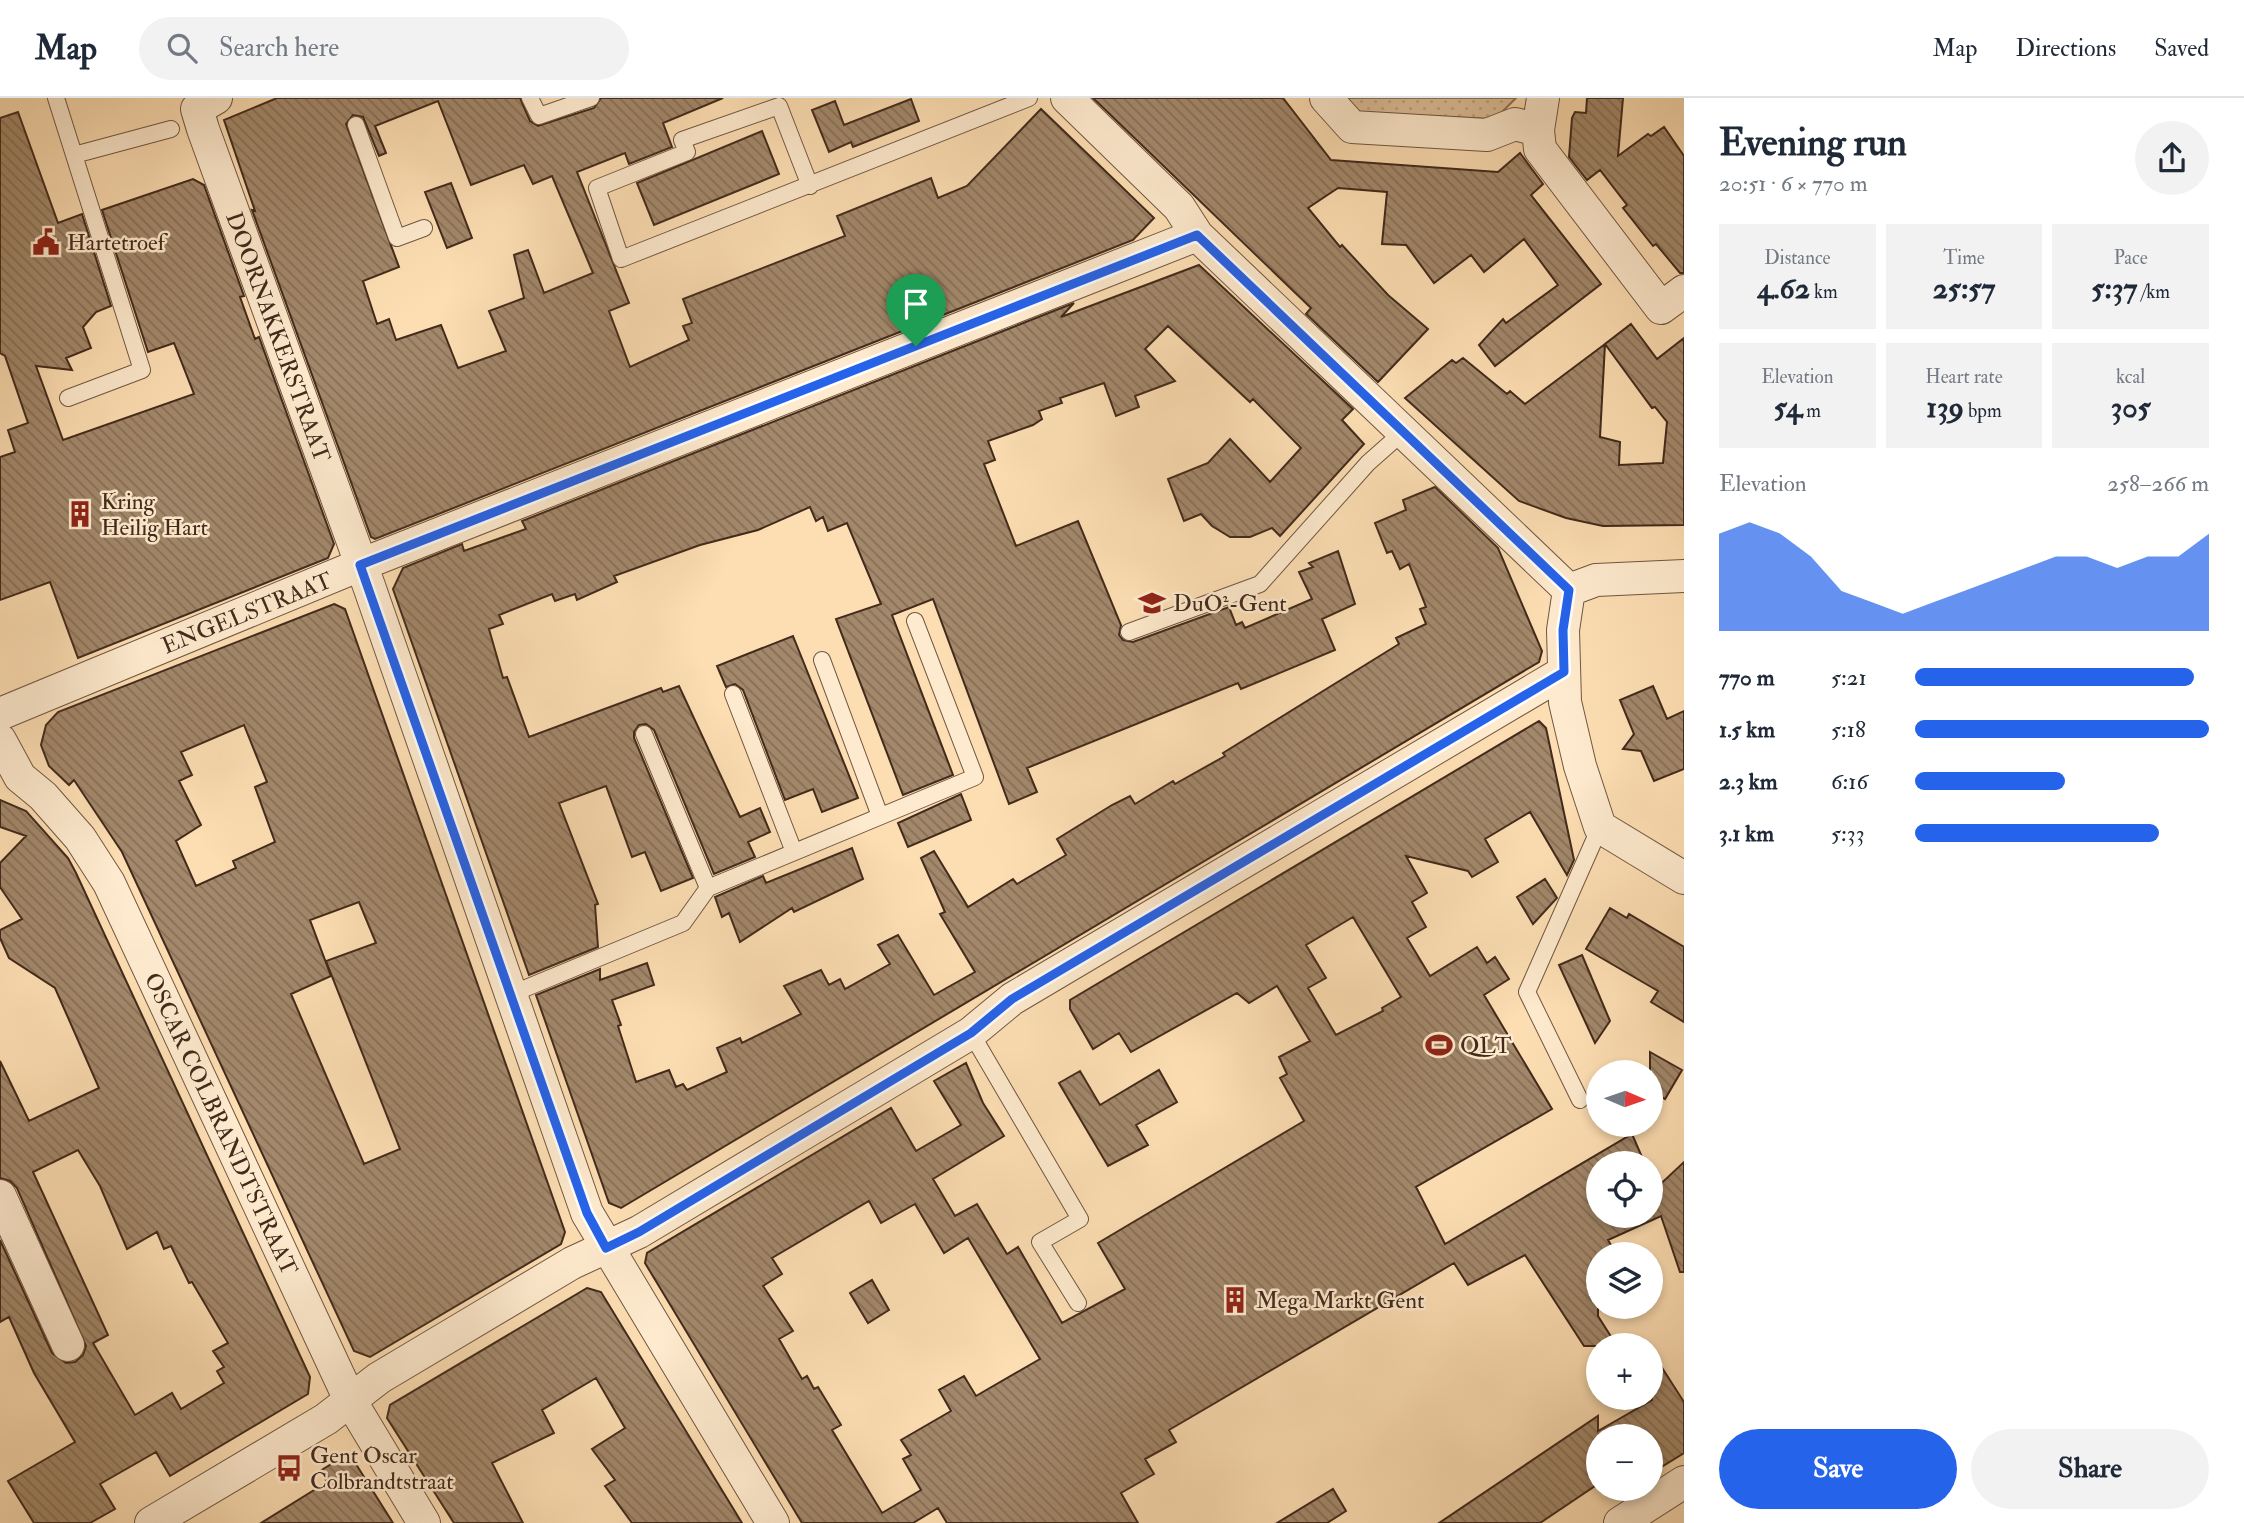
<!DOCTYPE html>
<meta charset="utf-8">
<style>
:root{--surface:#fff;--page:#f2f2f3;--text:#1f2937;--muted:#747a83;--line:#e0e1e3;--accent:#2563eb}
body{margin:0;font-family:"IM FELL Double Pica",serif;background:var(--page);color:var(--text);height:100vh;display:flex;flex-direction:column;font-size:26px;white-space:nowrap}
*{box-sizing:border-box;margin:0}
p{font-size:23px;color:var(--muted)}
.icon{flex:none;width:38px;height:38px;fill:none;stroke:currentColor;stroke-width:2;stroke-linecap:round;stroke-linejoin:round}
.map{position:relative;flex:1;overflow:hidden}
.side{display:flex;flex-direction:column;background:var(--surface);width:560px}
.side>*{flex:none}
.needle{width:46px;rotate:92deg}
.fabs{position:absolute;left:1586px;top:962px;display:grid;gap:14px}
.fabs a{display:grid;place-items:center;width:77px;height:77px;border-radius:50%;background:var(--surface);box-shadow:0 4px 10px #0003;font-size:35px}
.pin{position:absolute;display:grid;place-items:center;width:60px;height:60px;color:#fff;margin:-72px -30px;border-radius:50% 50% 50% 0;rotate:-45deg;box-shadow:0 0 7px #0007}
.pin .icon{rotate:45deg}
.round{display:grid;place-items:center;flex:none;width:74px;height:74px;border-radius:37px;background:var(--page)}
.headline{display:flex;align-items:center;justify-content:space-between;height:119px;padding:0 35px}
h1{font-size:38px;font-weight:800;line-height:52px}
.stats{display:grid;grid-template-columns:repeat(3,1fr);gap:10px;height:119px;padding:7px 35px}
.stats div{display:grid;align-content:center;border-radius:0px;background:var(--page);text-align:center}
.stats b{font-size:30px;font-weight:800}
.stats small{font-size:19px;font-weight:400}
.stats p{font-size:19px}
.chart{height:196px;padding:14px 35px}
.chart p{display:flex;justify-content:space-between}
.chart svg{width:100%;height:126px;margin-top:7px;fill:var(--accent);opacity:.7}
.primary-button{display:flex;gap:14px;margin-top:auto;padding:14px 35px}
.primary-button a{flex:1;height:80px;border-radius:42px;background:var(--accent);color:#fff;font-size:28px;font-weight:800;line-height:80px;text-align:center}
.primary-button a+a{background:var(--page);color:var(--text)}
ul{padding:0 35px;list-style:none;font-size:23px}
li{display:grid;grid-template-columns:112px 84px 1fr;align-items:center;height:52px}
li i{height:18px;border-radius:9px;background:var(--accent)}
header{display:flex;align-items:center;gap:42px;box-sizing:border-box;height:98px;padding:0 35px;background:var(--surface);border-bottom:2px solid var(--line)}
header strong{font-size:33px}
nav{display:flex;gap:38px;margin-inline-start:auto;font-size:24px}
.search{width:490px;height:63px;background:var(--page);display:flex;align-items:center;gap:18px;box-sizing:border-box;padding:0 24px;border-radius:38px;color:var(--muted);font-size:26px}
main{display:flex;flex:1;min-height:0}
.map>svg:first-child{display:block}
.grass{fill:url(#grass-dots);stroke:#90745a;stroke-width:2}
.building{fill:url(#building-back-hatch);stroke:#422a1c;stroke-width:2;fill-rule:evenodd}
.lines{fill:none;stroke-linecap:round;stroke-linejoin:round}
.service-casing{stroke:#715742;stroke-width:18}
.minor-casing{stroke:#715742;stroke-width:34}
.service{stroke:#feeace;stroke-width:16}
.minor{stroke:#feeace;stroke-width:32}
.route-casing{stroke:#fff;stroke-width:14}
.route{stroke:#2563eb;stroke-width:9}
.labels{text-anchor:middle;dominant-baseline:central;stroke-width:5;stroke-linejoin:round;paint-order:stroke}
.poi-label{font-size:23px;fill:#422a1c;stroke:#feeace;text-anchor:start}
.street-label{font-size:23px;fill:#422a1c;stroke:#feeace}
</style>
<header>
<strong>Map</strong>
<div class="search"><svg class="icon" aria-label="search" viewBox="0 0 24 24"><circle cx="10" cy="10" r="6"/><path d="M15 15l6 6"/></svg>Search here</div>
<nav><a>Map</a><a>Directions</a><a>Saved</a></nav>
</header>
<main>
<div class="map">
<svg width="1684" height="1425" viewBox="0 0 1684 1425">
<defs>
<pattern id="grass-dots" width="8" height="8" patternUnits="userSpaceOnUse" patternTransform="scale(1.75)"><rect width="8" height="8" fill="#ddbf99"/><path d="M2 2h.1M6 6h.1" fill="none" stroke="#bfa483" stroke-width="1.8" stroke-linecap="round"/></pattern>
<pattern id="building-back-hatch" width="6" height="6" patternUnits="userSpaceOnUse" patternTransform="scale(1.75)"><rect width="6" height="6" fill="#a3886b"/><path d="M-1 5l2 2M0 0l6 6M5-1l2 2" fill="none" stroke="#866f57"/></pattern>
</defs>
<rect width="100%" height="100%" fill="#fddeb3"/>
<filter id="stains"><feTurbulence type="fractalNoise" baseFrequency=".00286" numOctaves="4"/><feColorMatrix values="0 0 0 0 .2 0 0 0 0 .09 0 0 0 0 .02 0 0 0 .5 -.17"/></filter>
<radialGradient id="worn" r=".72"><stop offset=".6" stop-color="#630" stop-opacity="0"/><stop offset="1" stop-color="#630" stop-opacity=".3"/></radialGradient>
<path class="grass" d="M 1342,0 L 1516,0 L 1495,21 L 1354,15 Z"/>
<path class="building" d="M 277,0 L 520,0 L 530,23 L 538,28 L 594,10 L 601,0 L 723,0 L 663,25 L 672,49 L 629,66 L 625,55 L 577,74 L 629,205 L 609,213 L 630,269 L 689,242 L 683,228 L 692,225 L 683,201 L 845,138 L 837,118 L 931,80 L 938,100 L 967,88 L 1041,11 L 1154,120 L 1133,142 L 375,441 L 371,439 L 252,112 L 255,113 L 224,22 ZM 438,3 L 471,87 L 524,67 L 533,86 L 552,78 L 593,175 L 544,195 L 528,152 L 514,157 L 524,200 L 489,213 L 506,253 L 458,270 L 441,227 L 396,242 L 389,221 L 377,226 L 363,183 L 399,169 L 346,26 L 353,17 L 363,19 L 379,58 L 386,55 L 375,28 Z
M 1093,0 L 1283,0 L 1331,62 L 1498,74 L 1520,55 L 1543,86 L 1531,97 L 1601,186 L 1495,268 L 1479,247 L 1503,221 L 1506,225 L 1558,187 L 1524,141 L 1484,174 L 1471,157 L 1434,185 L 1406,147 L 1382,146 L 1387,94 L 1338,90 L 1308,110 L 1340,149 L 1342,147 L 1388,197 L 1428,231 L 1378,284 L 1306,216 L 1311,210 Z
M 1587,0 L 1623,0 L 1618,58 L 1648,36 L 1651,38 L 1664,29 L 1684,58 L 1684,175 L 1680,175 L 1656,146 L 1653,148 L 1623,110 L 1627,107 L 1600,72 L 1587,82 L 1569,59 L 1572,20 L 1575,14 L 1586,15 Z
M 911,1 L 919,23 L 853,49 L 851,44 L 829,54 L 812,12 L 835,3 L 844,27 Z
M 18,14 L 58,125 L 82,116 L 111,208 L 96,214 L 83,229 L 91,250 L 66,260 L 72,272 L 36,268 L 63,342 L 194,296 L 174,245 L 148,254 L 102,112 L 193,81 L 204,87 L 244,198 L 240,199 L 255,241 L 259,239 L 334,446 L 328,460 L 78,560 L 50,484 L 0,502 L 0,359 L 15,354 L 8,332 L 28,325 L 5,258 L 0,255 L 0,20 Z
M 762,33 L 779,76 L 654,127 L 637,85 Z
M 451,85 L 472,140 L 447,150 L 425,94 Z
M 1199,167 L 1353,311 L 1342,322 L 1364,346 L 1280,438 L 1272,430 L 1250,439 L 1230,439 L 1212,428 L 1201,416 L 1184,423 L 1168,381 L 1208,365 L 1230,341 L 1270,384 L 1301,350 L 1253,301 L 1250,304 L 1168,228 L 1145,251 L 1175,283 L 1135,298 L 1139,309 L 1116,318 L 1104,285 L 1060,300 L 1062,305 L 1039,313 L 1042,321 L 1033,327 L 988,343 L 995,362 L 984,366 L 1016,448 L 1078,423 L 1121,527 L 1119,537 L 1123,542 L 1133,544 L 1229,509 L 1236,527 L 1242,524 L 1245,530 L 1312,501 L 1299,474 L 1313,469 L 1309,465 L 1338,453 L 1355,506 L 1322,521 L 1335,552 L 1241,591 L 1238,585 L 1027,670 L 1037,694 L 1009,706 L 933,501 L 892,517 L 953,677 L 903,697 L 836,521 L 881,506 L 847,425 L 828,433 L 823,419 L 816,423 L 810,409 L 758,432 L 700,447 L 614,478 L 617,484 L 577,502 L 575,496 L 555,503 L 552,496 L 499,517 L 503,526 L 489,531 L 503,580 L 507,579 L 529,639 L 661,590 L 663,594 L 679,588 L 740,719 L 760,710 L 770,734 L 748,744 L 755,759 L 714,776 L 654,632 L 646,626 L 639,627 L 634,634 L 634,640 L 693,780 L 661,793 L 645,754 L 632,759 L 606,688 L 559,705 L 598,806 L 595,807 L 598,849 L 529,877 L 393,491 L 403,470 L 462,446 L 464,453 L 526,431 L 522,423 L 1074,205 L 1061,219 Z
M 1631,226 L 1657,261 L 1684,240 L 1684,427 L 1603,428 L 1566,420 L 1519,403 L 1405,300 L 1452,262 L 1456,265 L 1463,260 L 1507,296 L 1510,293 L 1525,306 L 1605,246 L 1600,339 L 1620,344 L 1619,367 L 1663,365 L 1667,324 L 1655,309 L 1652,310 L 1605,246 Z
M 1435,389 L 1498,450 L 1542,553 L 1539,564 L 621,1110 L 609,1105 L 536,897 L 600,871 L 600,882 L 647,865 L 654,887 L 612,902 L 621,927 L 618,928 L 636,984 L 669,972 L 676,989 L 683,986 L 687,992 L 727,974 L 717,950 L 740,940 L 742,945 L 801,916 L 784,888 L 821,872 L 829,887 L 840,881 L 845,891 L 890,866 L 878,847 L 898,837 L 934,897 L 975,874 L 940,816 L 945,814 L 921,760 L 934,753 L 968,809 L 1013,781 L 1017,786 L 1066,757 L 1057,741 L 1112,707 L 1130,698 L 1135,706 L 1173,683 L 1175,686 L 1225,658 L 1223,655 L 1399,546 L 1396,540 L 1426,526 L 1420,511 L 1426,509 L 1409,466 L 1400,471 L 1392,453 L 1387,455 L 1375,425 L 1406,412 L 1403,402 Z
M 334,506 L 345,511 L 565,1134 L 561,1146 L 370,1259 L 354,1253 L 122,754 L 74,682 L 69,687 L 49,668 L 41,647 L 46,627 L 58,614 ZM 244,627 L 267,684 L 255,689 L 275,744 L 233,763 L 236,770 L 196,788 L 176,743 L 201,727 L 179,683 L 192,677 L 181,654 ZM 359,804 L 376,845 L 326,863 L 400,1051 L 364,1066 L 291,896 L 331,878 L 310,822 Z
M 793,538 L 858,700 L 822,714 L 813,691 L 785,702 L 743,592 L 735,586 L 726,589 L 717,568 Z
M 1653,588 L 1667,621 L 1684,613 L 1684,671 L 1654,683 L 1641,653 L 1623,651 L 1634,636 L 1620,602 Z
M 1539,623 L 1546,630 L 1574,762 L 1567,777 L 1530,714 L 1485,741 L 1498,764 L 1472,779 L 1468,773 L 1406,758 L 1427,795 L 1412,804 L 1426,829 L 1407,840 L 1430,878 L 1477,849 L 1487,865 L 1495,859 L 1509,881 L 1484,897 L 1552,1011 L 1416,1089 L 1445,1146 L 1632,1036 L 1645,1066 L 1598,1066 L 1598,1118 L 1650,1118 L 1650,1096 L 1684,1064 L 1684,1174 L 1680,1174 L 1661,1118 L 1608,1142 L 1617,1157 L 1598,1157 L 1598,1218 L 1617,1248 L 1584,1248 L 1525,1157 L 1468,1187 L 1454,1165 L 1169,1332 L 1176,1344 L 1145,1361 L 1154,1376 L 1121,1395 L 1138,1425 L 947,1425 L 938,1410 L 913,1425 L 802,1425 L 645,1165 L 647,1155 L 891,1010 L 916,1053 L 961,1027 L 934,983 L 966,965 L 983,1005 L 1004,1038 L 933,1081 L 955,1118 L 977,1106 L 1007,1156 L 1018,1149 L 1062,1225 L 1125,1191 L 1098,1145 L 1304,1023 L 1280,980 L 1287,976 L 1279,959 L 1310,943 L 1277,888 L 1249,905 L 1237,895 L 1131,954 L 1119,935 L 1093,951 L 1070,911 L 1070,902 ZM 1353,819 L 1401,899 L 1382,910 L 1383,913 L 1336,937 L 1308,890 L 1326,880 L 1306,847 ZM 869,1103 L 881,1125 L 915,1106 L 944,1155 L 968,1140 L 1040,1261 L 976,1298 L 964,1278 L 939,1292 L 951,1313 L 901,1342 L 911,1357 L 903,1361 L 921,1392 L 882,1415 L 832,1332 L 841,1327 L 818,1289 L 814,1291 L 807,1278 L 802,1281 L 779,1241 L 793,1233 L 763,1188 L 782,1176 L 772,1160 Z
M 961,696 L 971,722 L 908,749 L 898,725 Z
M 0,702 L 26,713 L 68,760 L 76,775 L 310,1279 L 308,1296 L 170,1378 L 156,1354 L 100,1386 L 115,1411 L 90,1425 L 34,1425 L 8,1383 L 75,1344 L 34,1275 L 9,1219 L 0,1224 L 0,1142 L 52,1255 L 66,1265 L 75,1264 L 83,1257 L 86,1248 L 17,1090 L 10,1083 L 0,1080 L 0,963 L 29,1023 L 99,990 L 55,890 L 9,860 L 0,840 L 0,832 L 22,821 L 0,789 L 0,765 L 26,738 L 0,729 ZM 78,1052 L 100,1088 L 127,1151 L 157,1134 L 164,1151 L 171,1148 L 189,1185 L 192,1184 L 228,1245 L 213,1253 L 224,1269 L 217,1273 L 224,1285 L 181,1311 L 172,1295 L 135,1317 L 93,1245 L 108,1237 L 33,1074 Z
M 852,750 L 863,781 L 794,814 L 792,810 L 740,844 L 729,815 L 722,819 L 715,799 L 763,778 L 766,785 Z
M 1545,781 L 1557,800 L 1533,826 L 1517,799 Z
M 1610,810 L 1627,820 L 1629,816 L 1684,849 L 1684,924 L 1651,904 L 1658,893 L 1586,851 Z
M 1582,857 L 1610,923 L 1595,945 L 1559,867 Z
M 1650,954 L 1682,972 L 1665,1001 L 1650,992 Z
M 1159,972 L 1177,1004 L 1136,1027 L 1148,1047 L 1108,1068 L 1059,985 L 1080,973 L 1100,1007 Z
M 872,1182 L 889,1212 L 868,1225 L 850,1195 Z
M 587,1190 L 601,1194 L 742,1425 L 632,1425 L 605,1388 L 615,1382 L 592,1351 L 625,1330 L 596,1280 L 542,1312 L 554,1335 L 492,1365 L 523,1425 L 454,1425 L 387,1320 L 390,1307 Z
M 1650,1251 L 1684,1304 L 1684,1355 L 1650,1376 L 1650,1339 L 1598,1339 L 1598,1386 L 1540,1425 L 1439,1425 L 1598,1318 L 1598,1333 L 1652,1302 Z
M 349,1355 L 393,1425 L 261,1425 L 327,1384 L 320,1373 Z
M 1333,1391 L 1346,1413 L 1327,1425 L 1277,1425 Z"/>
<g class="lines">
<defs>
<path id="service" d="M 56,0 L 142,272 L 68,300
M 530,0 L 539,18 L 591,0
M 356,27 L 397,140 L 424,130
M 74,57 L 171,31
M 810,88 L 779,8 L 682,42 L 687,54 L 597,90 L 621,161 L 1029,0
M 1129,534 L 1260,486 L 1368,365 L 1403,334
M 822,562 L 880,718
M 733,596 L 794,754
M 708,790 L 975,679 L 915,523
M 509,897 L 683,825 L 708,790 L 644,636
M 971,935 L 1080,1121 L 1040,1144 L 1078,1205
M 1580,1002 L 1527,894 L 1600,729"/>
<path id="minor" d="M 216,0 L 197,11 L 203,31 L 369,488 L 587,1115 L 773,1425
M 1067,0 L 1179,109 L 1197,137 L 1569,492
M 1326,0 L 1352,29 L 1487,37 L 1515,26 L 1538,32
M 1543,0 L 1538,32 L 1540,51 L 1661,210 L 1684,193
M 1684,478 L 1596,482 L 1569,492 L 1563,532 L 1565,604 L 1580,668 L 1600,729 L 1684,780
M 0,616 L 360,467 L 1197,137
M 0,642 L 20,679 L 43,698 L 80,740 L 109,785 L 350,1302 L 424,1425
M 0,1098 L 68,1247
M 151,1425 L 326,1321 L 379,1280 L 572,1165 L 639,1134 L 971,935 L 1012,901 L 1564,574
M 1620,1425 L 1684,1384"/>
</defs>
<use href="#service" class="service-casing"/>
<use href="#minor" class="minor-casing"/>
<use href="#service" class="service"/>
<use href="#minor" class="minor"/>
</g>
<g class="lines">
<defs>
<path id="route" d="M 1197,137 L 1569,492 L 1563,532 L 1564,574 L 1012,901 L 971,935 L 639,1134 L 606,1150 L 587,1115 L 360,467 Z"/>
</defs>
<use href="#route" class="route-casing"/>
<use href="#route" class="route"/>
</g>
<defs>
<symbol id="civic-bare" viewBox="-9 -9 18 18"><path d="M-.6-6.5H3V-4.5H.6V-3L4-1V1h2V6H-6V1h2V-1L-.6-3ZM-1.2 2.5V6h2.4V2.5Z" fill="#8f2418" stroke="#feeace" stroke-width="2.5" paint-order="stroke"/></symbol>
<symbol id="building-bare" viewBox="-9 -9 18 18"><path d="M-4-6H4V6H1V3H-1V6H-4ZM-2.5-4.3h1.7v1.8h-1.7ZM.8-4.3h1.7v1.8H.8ZM-2.5-1h1.7V.8h-1.7ZM.8-1h1.7V.8H.8Z" fill="#8f2418" stroke="#feeace" stroke-width="2.5" paint-order="stroke"/></symbol>
<symbol id="school-bare" viewBox="-9 -9 18 18"><path d="M0-5L7-2L0 1L-7-2ZM-4 1L0 2.5L4 1V4Q0 6-4 4Z" fill="#8f2418" stroke="#feeace" stroke-width="2.5" paint-order="stroke"/></symbol>
<symbol id="stadium-bare" viewBox="-9 -9 18 18"><path d="M0-5a6.5 5 0 1 0 0 10a6.5 5 0 1 0 0-10ZM-3.5-1.8h7v3.6h-7Z" fill="#8f2418" stroke="#feeace" stroke-width="2.5" paint-order="stroke"/></symbol>
<symbol id="bus-bare" viewBox="-9 -9 18 18"><path d="M-5-6H5V4H4V6H2V4H-2V6H-4V4H-5ZM-3.5-4V0h7V-4ZM-3.5 1.2v1.5H-2V1.2ZM2 1.2v1.5H3.5V1.2Z" fill="#8f2418" stroke="#feeace" stroke-width="2.5" paint-order="stroke"/></symbol>
</defs>
<g fill-rule="evenodd">
<use href="#civic-bare" x="27" y="125" width="38" height="38"/>
<use href="#building-bare" x="61" y="397" width="38" height="38"/>
<use href="#school-bare" x="1133" y="486" width="38" height="38"/>
<use href="#stadium-bare" x="1420" y="928" width="38" height="38"/>
<use href="#building-bare" x="1216" y="1183" width="38" height="38"/>
<use href="#bus-bare" x="270" y="1351" width="38" height="38"/>
</g>
<g class="labels">
<g class="poi-label">
<text x="67" y="144">Hartetroef</text>
<text x="101" y="403">Kring<tspan x="101" dy="26">Heilig Hart</tspan></text>
<text x="1173" y="505">DuO²-Gent</text>
<text x="1460" y="947">QLT</text>
<text x="1256" y="1202">Mega Markt Gent</text>
<text x="310" y="1357">Gent Oscar<tspan x="310" dy="26">Colbrandtstraat</tspan></text>
</g>
<g class="street-label">
<text transform="translate(278 239) rotate(70)">DOORNAKKERSTRAAT</text>
<text transform="translate(247 515) rotate(-22)">ENGELSTRAAT</text>
<text transform="translate(221 1026) rotate(65)">OSCAR COLBRANDTSTRAAT</text>
</g>
</g>
<rect width="100%" height="100%" filter="url(#stains)"/>
<rect width="100%" height="100%" fill="url(#worn)"/>
</svg>
<div class="fabs">
<a><svg class="needle" viewBox="-14 -14 28 28"><path d="M0-13l5 13h-10z" fill="#e53935"/><path d="M0 13l5-13h-10z" fill="#747a83"/></svg></a>
<a><svg class="icon" aria-label="locate" viewBox="0 0 24 24"><circle cx="12" cy="12" r="6"/><path d="M12 2v4M12 18v4M2 12h4M18 12h4"/></svg></a>
<a><svg class="icon" aria-label="layers" viewBox="0 0 24 24"><path d="M12 4l9 5-9 5-9-5zM3 14l9 5 9-5"/></svg></a>
<a>+</a>
<a>−</a>
</div>
<div class="pin" style="left:916px;top:248px;background:#1e9e55"><svg class="icon" aria-label="arrive" viewBox="0 0 24 24"><path d="M6 21V4h12l-3 4 3 4H6"/></svg></div>
</div>
<section class="side">
<div class="headline"><div><h1>Evening run</h1><p>20:51 · 6 × 770 m</p></div><a class="round"><svg class="icon" aria-label="share" viewBox="0 0 24 24"><path d="M12 15V3M7 8l5-5 5 5M5 13v7h14v-7"/></svg></a></div>
<div class="stats">
<div><p>Distance</p><b>4.62<small> km</small></b></div>
<div><p>Time</p><b>25:57</b></div>
<div><p>Pace</p><b>5:37<small> /km</small></b></div>
</div>
<div class="stats">
<div><p>Elevation</p><b>54<small> m</small></b></div>
<div><p>Heart rate</p><b>139<small> bpm</small></b></div>
<div><p>kcal</p><b>305</b></div>
</div>
<div class="chart"><p><span>Elevation</span>258–266 m</p>
<svg viewBox="0 0 160 44" preserveAspectRatio="none"><path d="M0 44V10L10 6L20 10L30 18L40 30L50 34L60 38L70 34L80 30L90 26L100 22L110 18L120 18L130 22L140 18L150 18L160 10V44z"/></svg>
</div>
<ul>
<li><b>770 m</b>5:21<i style="width:95%"></i></li>
<li><b>1.5 km</b>5:18<i style="width:100%"></i></li>
<li><b>2.3 km</b>6:16<i style="width:51%"></i></li>
<li><b>3.1 km</b>5:33<i style="width:83%"></i></li>
</ul>
<div class="primary-button"><a>Save</a><a>Share</a></div>
</section>
</main>
